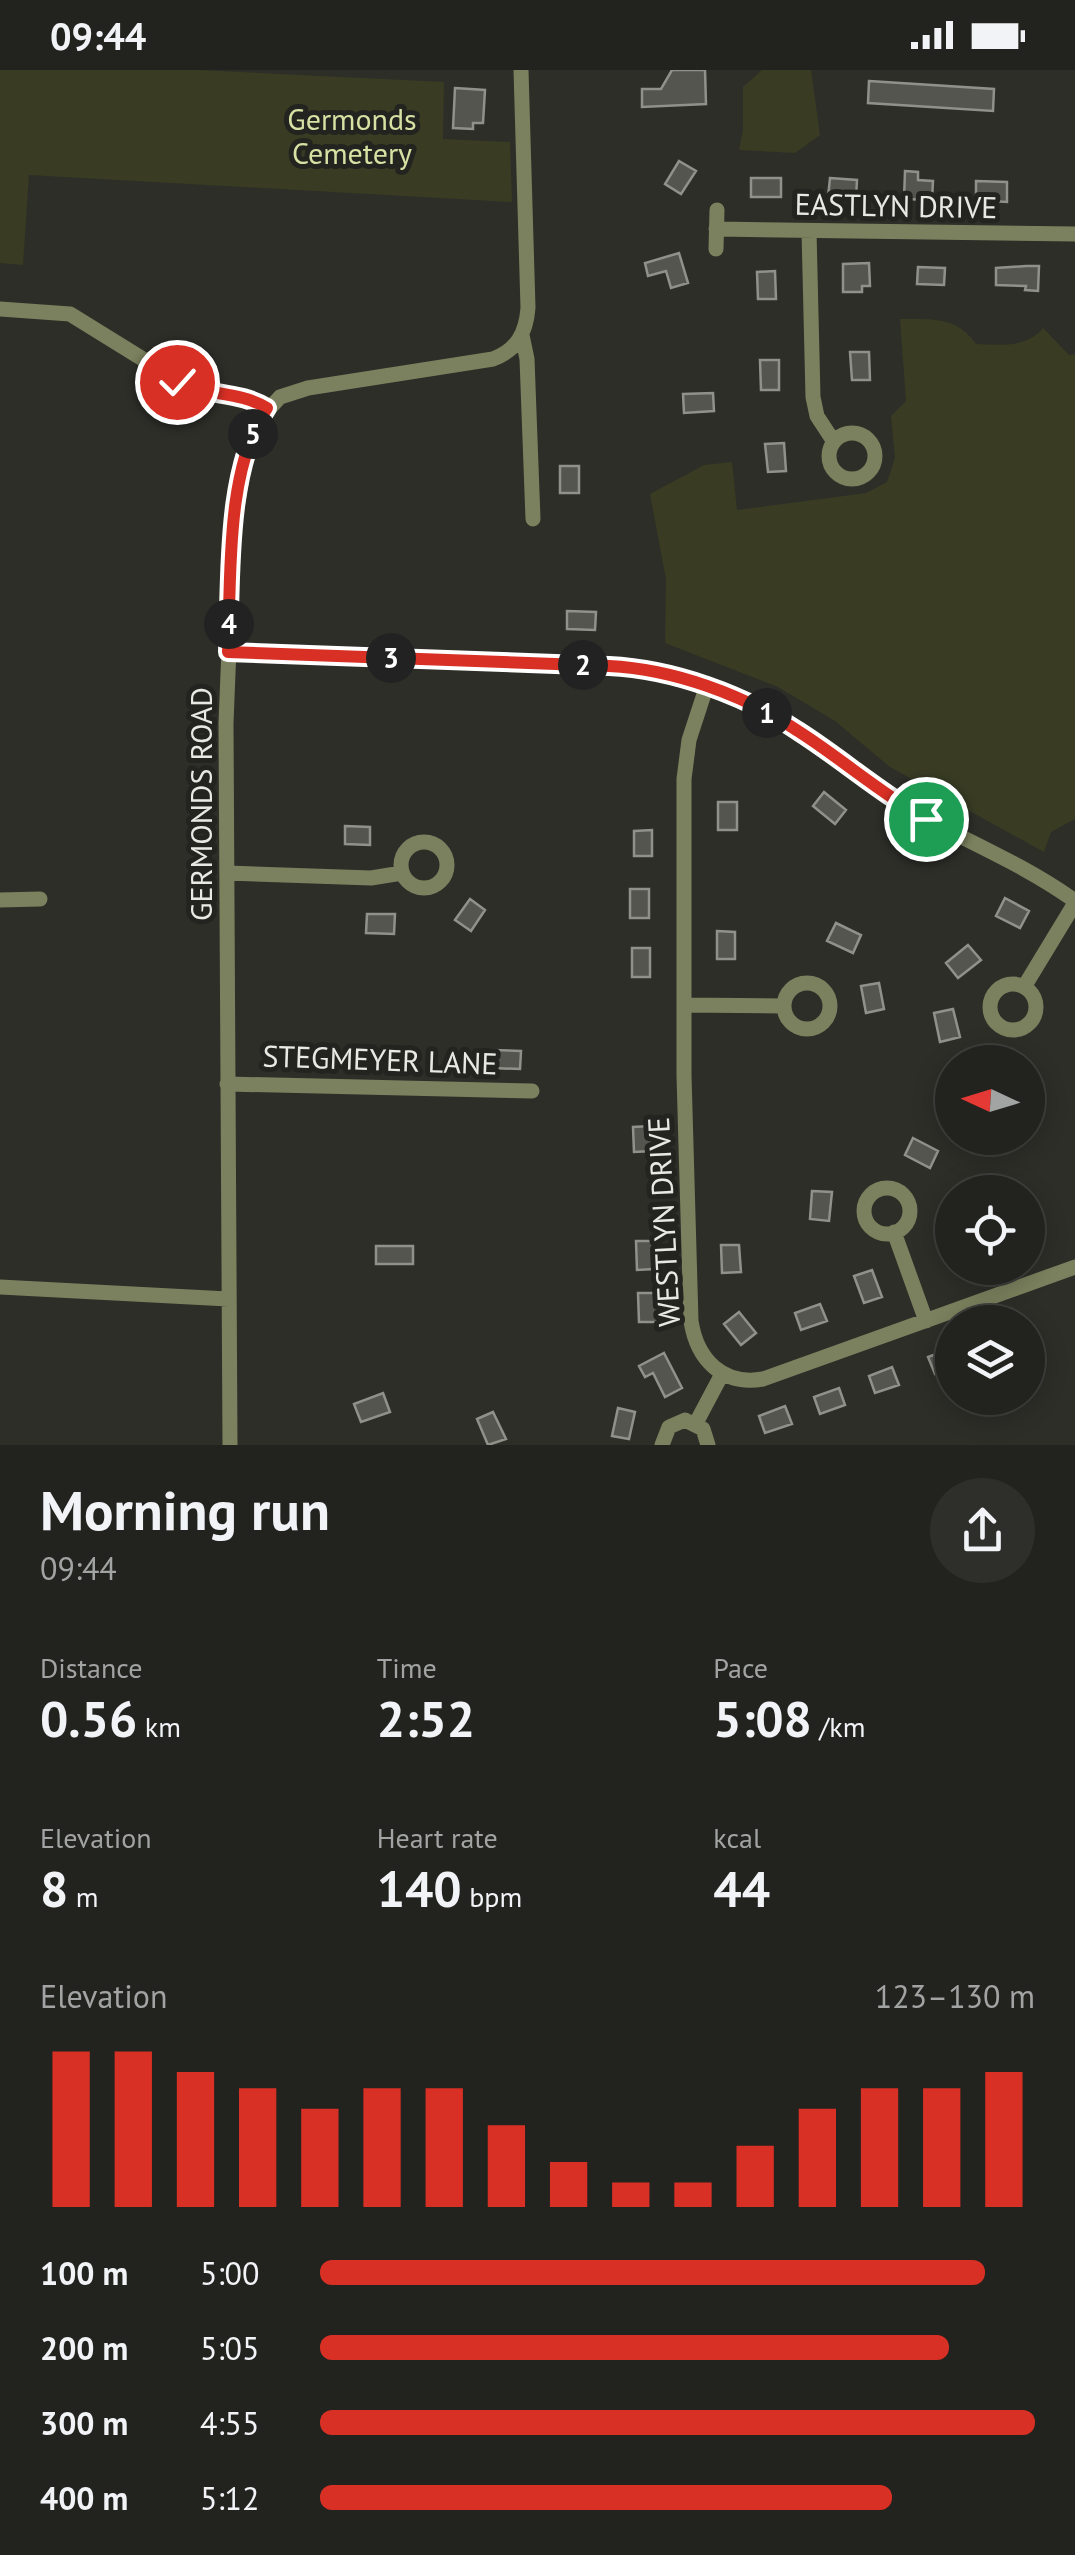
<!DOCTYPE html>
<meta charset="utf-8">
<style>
:root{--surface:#22221e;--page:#2e2f2b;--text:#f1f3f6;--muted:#a2a4a4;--line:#3f3f3c;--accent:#d93025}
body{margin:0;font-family:"PT Sans",sans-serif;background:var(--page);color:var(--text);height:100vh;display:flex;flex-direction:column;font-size:38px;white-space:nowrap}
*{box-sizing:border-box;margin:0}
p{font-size:32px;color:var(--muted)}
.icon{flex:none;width:55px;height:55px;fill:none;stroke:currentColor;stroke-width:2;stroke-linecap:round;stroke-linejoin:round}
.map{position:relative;height:1375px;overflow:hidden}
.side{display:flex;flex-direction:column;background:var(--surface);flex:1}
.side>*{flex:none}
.needle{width:65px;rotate:274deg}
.controls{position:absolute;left:935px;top:975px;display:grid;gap:20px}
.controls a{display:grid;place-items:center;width:110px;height:110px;border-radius:50%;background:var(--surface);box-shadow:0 5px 25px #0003,0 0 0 2px var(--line);font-size:50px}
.pin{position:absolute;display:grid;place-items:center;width:85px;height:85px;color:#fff;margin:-42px;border:5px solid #fff;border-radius:50%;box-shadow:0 2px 10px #0007}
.km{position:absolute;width:50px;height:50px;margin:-25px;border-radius:50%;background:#222;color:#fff;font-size:28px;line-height:50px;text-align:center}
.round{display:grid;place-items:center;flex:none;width:105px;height:105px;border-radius:52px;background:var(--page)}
.headline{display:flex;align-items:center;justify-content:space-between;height:170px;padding:0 40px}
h1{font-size:55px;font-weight:700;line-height:75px}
.figures{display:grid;grid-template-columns:repeat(3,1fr);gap:15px;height:170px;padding:10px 40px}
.figures div{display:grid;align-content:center}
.figures b{font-size:50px;font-weight:700}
.figures small{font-size:28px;font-weight:400}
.figures p{font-size:28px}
.chart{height:280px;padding:20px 40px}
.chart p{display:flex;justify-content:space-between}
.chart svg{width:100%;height:180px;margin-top:10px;stroke:var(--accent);stroke-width:6}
ul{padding:0 40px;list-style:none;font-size:32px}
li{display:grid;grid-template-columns:160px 120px 1fr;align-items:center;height:75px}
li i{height:25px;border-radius:12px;background:var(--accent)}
.status{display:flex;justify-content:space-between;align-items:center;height:70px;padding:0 50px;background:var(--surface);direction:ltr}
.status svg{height:28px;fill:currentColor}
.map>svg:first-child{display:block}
.green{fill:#393c23}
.building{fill:#54554f;stroke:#90918a;stroke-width:2.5}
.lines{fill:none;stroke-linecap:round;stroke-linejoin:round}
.minor{stroke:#7b815e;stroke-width:15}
.route-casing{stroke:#fff;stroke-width:20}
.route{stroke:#d93025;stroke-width:12}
.labels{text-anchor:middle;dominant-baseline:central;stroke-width:10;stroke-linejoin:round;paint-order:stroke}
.park-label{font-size:30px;fill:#d7e1a3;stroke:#23241f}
.street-label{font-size:30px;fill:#e8e9e5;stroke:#23241f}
</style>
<div class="status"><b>09:44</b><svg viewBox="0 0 49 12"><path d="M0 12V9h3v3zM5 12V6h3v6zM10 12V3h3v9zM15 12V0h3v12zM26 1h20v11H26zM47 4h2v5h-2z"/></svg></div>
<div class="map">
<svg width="1075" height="1375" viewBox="0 0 1075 1375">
<rect width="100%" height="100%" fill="#2d2e28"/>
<path class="green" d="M 0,0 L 199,0 L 444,12 L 443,69 L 510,72 L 512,132 L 29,105 L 23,195 L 0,193 Z
M 762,0 L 811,0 L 820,65 L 795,83 L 739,80 L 743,60 L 743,17 Z
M 900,249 C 931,249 957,246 976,274 C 1000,275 1027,278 1043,258 L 1069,285 L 1075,284 L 1075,749 L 1051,762 L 1044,782 L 890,697 L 835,651 L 778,617 L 665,573 L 666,509 L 650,424 L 704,395 L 732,392 L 737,440 L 866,423 L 887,412 L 895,388 L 891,346 L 906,331 Z"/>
<path class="building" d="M 672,0 L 705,0 L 706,34 L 642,37 L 642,19 L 661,19 Z
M 869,11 L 994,19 L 993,41 L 868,33 Z
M 455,18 L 485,20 L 483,53 L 473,53 L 473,59 L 453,58 Z
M 679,91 L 696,101 L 681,124 L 665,114 Z
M 905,101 L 918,102 L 918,110 L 933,111 L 932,130 L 904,129 Z
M 751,108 L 781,108 L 781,127 L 751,127 Z
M 830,108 L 857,110 L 856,128 L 828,127 Z
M 976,111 L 1007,112 L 1007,132 L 976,130 Z
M 679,183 L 688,213 L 671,218 L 666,201 L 648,206 L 645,193 Z
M 869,193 L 870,216 L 862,216 L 862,222 L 843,222 L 843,194 Z
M 1026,196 L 1039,196 L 1038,221 L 1025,220 L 1026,216 L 996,215 L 996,198 Z
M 918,197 L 945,198 L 944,215 L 917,214 Z
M 775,201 L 776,229 L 758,229 L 757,202 Z
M 850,282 L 869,282 L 870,310 L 852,310 Z
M 760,290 L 779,290 L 779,320 L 761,320 Z
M 713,323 L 714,341 L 684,343 L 683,324 Z
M 784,373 L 786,401 L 768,402 L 765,374 Z
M 560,396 L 579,396 L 579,423 L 560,423 Z
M 567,541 L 596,542 L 595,560 L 567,559 Z
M 824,722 L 846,740 L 835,754 L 813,736 Z
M 718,732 L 737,732 L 737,760 L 718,760 Z
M 345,756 L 370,757 L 370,775 L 345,774 Z
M 652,760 L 652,786 L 634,786 L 634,761 Z
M 630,819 L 649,819 L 649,848 L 630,848 Z
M 1005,828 L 1029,841 L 1020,858 L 996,846 Z
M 470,829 L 485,840 L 471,861 L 455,850 Z
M 367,844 L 395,844 L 394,864 L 366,863 Z
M 836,853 L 861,865 L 853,883 L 827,871 Z
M 717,861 L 735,862 L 735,889 L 717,889 Z
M 968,875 L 981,890 L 958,908 L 946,893 Z
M 632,878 L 650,878 L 650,907 L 632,907 Z
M 879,913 L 884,939 L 866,943 L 861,916 Z
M 953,939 L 960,967 L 940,972 L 934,943 Z
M 492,980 L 521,981 L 520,999 L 491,998 Z
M 651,1056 L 652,1081 L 634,1082 L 633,1057 Z
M 913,1068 L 938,1081 L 930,1098 L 905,1085 Z
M 812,1121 L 832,1122 L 829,1151 L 810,1149 Z
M 636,1171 L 653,1171 L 654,1199 L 637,1200 Z
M 721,1175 L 739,1175 L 741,1202 L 722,1203 Z
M 376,1176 L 413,1176 L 413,1194 L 376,1194 Z
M 872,1200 L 882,1227 L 864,1233 L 854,1206 Z
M 638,1223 L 656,1223 L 657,1252 L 639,1252 Z
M 820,1234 L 827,1251 L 801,1260 L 795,1243 Z
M 739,1242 L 756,1263 L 741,1275 L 724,1254 Z
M 952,1278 L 952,1298 L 935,1304 L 928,1287 Z
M 664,1283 L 682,1318 L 665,1327 L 653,1303 L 645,1307 L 639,1296 Z
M 892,1297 L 899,1315 L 875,1323 L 869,1306 Z
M 839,1318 L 845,1335 L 820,1344 L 814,1327 Z
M 383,1323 L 390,1342 L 361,1352 L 354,1334 Z
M 785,1336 L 792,1354 L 765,1363 L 759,1346 Z
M 618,1338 L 635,1342 L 629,1369 L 612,1366 Z
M 493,1342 L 506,1369 L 488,1375 L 477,1349 Z"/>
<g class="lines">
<path class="minor" d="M 716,159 L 1075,164
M 809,161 L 813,327 L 817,346 L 834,372
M 716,179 L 717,140
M 0,239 L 70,244 L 188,317 L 251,330 L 267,338
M 522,265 L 527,289 L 533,449
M829 386a23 23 0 1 1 46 0a23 23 0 1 1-46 0Z
M 228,582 L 609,596 C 674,600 748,626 802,663 C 836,686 866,714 901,735 C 958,768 1021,792 1075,831
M 706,618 L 689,670 L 684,709 L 684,1005 L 691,1251 C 697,1290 723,1316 763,1309 L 1075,1197
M401 795a23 23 0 1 1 46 0a23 23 0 1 1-46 0Z
M 227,803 L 371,808 L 402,803
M 0,830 L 40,829
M784 936a23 23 0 1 1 46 0a23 23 0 1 1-46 0Z
M990 937a23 23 0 1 1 46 0a23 23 0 1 1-46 0Z
M 1024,917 L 1075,833
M 684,935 L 784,936
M 227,1014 L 532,1021
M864 1141a23 23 0 1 1 46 0a23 23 0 1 1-46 0Z
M 894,1162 L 926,1251
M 0,1217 L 228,1229
M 696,1353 L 722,1304
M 230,1375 L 226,653 L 234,454 L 244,397 L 260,349 L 280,327 L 308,318 L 493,289 C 517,280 526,263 528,238 L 521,0
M 662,1375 L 669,1357 L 685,1350 L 703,1359 L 708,1375"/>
</g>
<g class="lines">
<defs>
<path id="route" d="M 177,312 C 206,326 240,321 267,338 C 225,399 231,510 228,582 L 609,596 C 673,599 745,625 798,661 C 842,689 880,723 926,749"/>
</defs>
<use href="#route" class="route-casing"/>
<use href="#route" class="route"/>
</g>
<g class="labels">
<g class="park-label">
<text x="352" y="48">Germonds<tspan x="352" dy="34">Cemetery</tspan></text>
</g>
<g class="street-label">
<text transform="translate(896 135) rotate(1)">EASTLYN DRIVE</text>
<text transform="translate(200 734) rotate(-90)">GERMONDS ROAD</text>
<text transform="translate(380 989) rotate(2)">STEGMEYER LANE</text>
<text transform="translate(663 1152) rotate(-93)">WESTLYN DRIVE</text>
</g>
</g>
</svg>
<div class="controls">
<a><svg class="needle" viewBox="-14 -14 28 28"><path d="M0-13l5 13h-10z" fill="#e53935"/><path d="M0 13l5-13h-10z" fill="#a2a4a4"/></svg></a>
<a><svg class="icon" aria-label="locate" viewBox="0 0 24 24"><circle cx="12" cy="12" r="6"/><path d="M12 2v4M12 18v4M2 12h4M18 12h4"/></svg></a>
<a><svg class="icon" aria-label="layers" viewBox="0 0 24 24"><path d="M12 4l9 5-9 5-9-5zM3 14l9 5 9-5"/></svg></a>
</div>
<div class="pin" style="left:926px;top:749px;background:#1e9e55"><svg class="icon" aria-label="arrive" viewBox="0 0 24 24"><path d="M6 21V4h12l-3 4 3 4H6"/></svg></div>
<div class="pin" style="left:177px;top:312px;background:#d93025"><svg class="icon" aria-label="check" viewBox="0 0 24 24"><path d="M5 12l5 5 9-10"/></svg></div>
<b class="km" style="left:767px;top:643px">1</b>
<b class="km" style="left:583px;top:595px">2</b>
<b class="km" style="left:391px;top:588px">3</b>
<b class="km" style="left:229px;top:554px">4</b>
<b class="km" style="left:253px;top:364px">5</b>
</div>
<section class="side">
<div class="headline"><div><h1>Morning run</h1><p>09:44</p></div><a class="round"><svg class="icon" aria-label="share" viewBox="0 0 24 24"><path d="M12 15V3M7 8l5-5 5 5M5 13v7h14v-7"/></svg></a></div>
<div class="figures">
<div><p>Distance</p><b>0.56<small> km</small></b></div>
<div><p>Time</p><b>2:52</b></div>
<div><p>Pace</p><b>5:08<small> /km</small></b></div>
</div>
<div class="figures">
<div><p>Elevation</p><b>8<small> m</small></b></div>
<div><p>Heart rate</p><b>140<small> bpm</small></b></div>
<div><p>kcal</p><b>44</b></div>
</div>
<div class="chart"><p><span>Elevation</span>123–130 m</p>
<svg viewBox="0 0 160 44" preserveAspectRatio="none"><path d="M5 44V6M15 44V6M25 44V11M35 44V15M45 44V20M55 44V15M65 44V15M75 44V24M85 44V33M95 44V38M105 44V38M115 44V29M125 44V20M135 44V15M145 44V15M155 44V11"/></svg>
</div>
<ul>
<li><b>100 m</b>5:00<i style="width:93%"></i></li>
<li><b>200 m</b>5:05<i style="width:88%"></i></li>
<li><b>300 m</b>4:55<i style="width:100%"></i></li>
<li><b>400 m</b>5:12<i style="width:80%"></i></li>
</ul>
</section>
